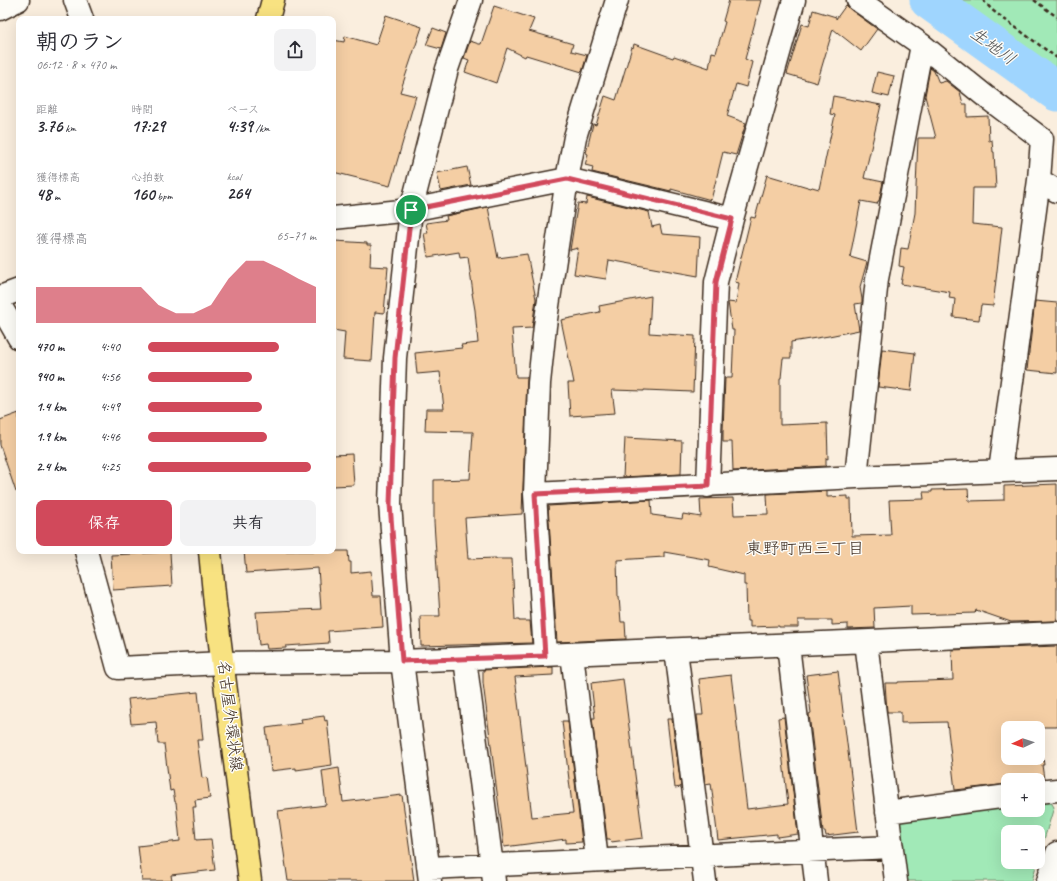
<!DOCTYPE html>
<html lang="ja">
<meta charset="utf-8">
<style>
:root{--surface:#fff;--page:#f2f2f3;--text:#2b2b33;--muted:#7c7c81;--accent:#d1495b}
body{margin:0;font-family:Caveat,"Klee One",sans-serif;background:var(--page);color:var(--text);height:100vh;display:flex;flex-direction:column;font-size:15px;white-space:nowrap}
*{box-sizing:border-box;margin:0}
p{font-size:13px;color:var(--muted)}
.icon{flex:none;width:22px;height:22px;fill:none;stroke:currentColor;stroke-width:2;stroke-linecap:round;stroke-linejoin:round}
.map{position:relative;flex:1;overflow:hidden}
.details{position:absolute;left:16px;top:16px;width:320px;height:538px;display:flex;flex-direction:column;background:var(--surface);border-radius:8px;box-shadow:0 4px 16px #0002}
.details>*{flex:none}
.needle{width:26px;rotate:266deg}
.controls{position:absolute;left:1001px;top:721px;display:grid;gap:8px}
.controls a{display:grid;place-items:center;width:44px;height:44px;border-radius:8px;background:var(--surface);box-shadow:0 4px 16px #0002;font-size:20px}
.pin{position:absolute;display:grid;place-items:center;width:34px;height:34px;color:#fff;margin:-17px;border:2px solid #fff;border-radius:50%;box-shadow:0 1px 4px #0007}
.round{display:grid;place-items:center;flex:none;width:42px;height:42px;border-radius:8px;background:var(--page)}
.headline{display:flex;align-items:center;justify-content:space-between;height:68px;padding:0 20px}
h1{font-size:22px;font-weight:600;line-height:30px}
.metrics{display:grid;grid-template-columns:repeat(3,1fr);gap:6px;height:68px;padding:4px 20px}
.metrics div{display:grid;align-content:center}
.metrics b{font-size:17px;font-weight:600}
.metrics small{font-size:11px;font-weight:400}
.metrics p{font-size:11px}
.chart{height:112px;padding:8px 20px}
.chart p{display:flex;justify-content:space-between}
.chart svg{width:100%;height:72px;margin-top:4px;fill:var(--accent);opacity:.7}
.button{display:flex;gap:8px;margin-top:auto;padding:8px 20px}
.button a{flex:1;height:46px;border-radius:8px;background:var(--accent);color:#fff;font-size:16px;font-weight:600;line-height:46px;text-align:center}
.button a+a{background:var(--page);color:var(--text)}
ul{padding:0 20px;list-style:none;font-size:13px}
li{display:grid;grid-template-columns:64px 48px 1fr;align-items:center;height:30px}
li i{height:10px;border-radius:5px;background:var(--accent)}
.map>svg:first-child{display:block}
.green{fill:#a1e9b7;stroke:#6e8a6a}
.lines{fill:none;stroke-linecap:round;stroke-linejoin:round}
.river{stroke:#9fd5fe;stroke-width:39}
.building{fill:#f4cea4;stroke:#3b2a1e;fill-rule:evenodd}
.minor-casing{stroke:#3b2a1e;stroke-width:25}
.major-casing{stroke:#3b2a1e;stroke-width:25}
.path{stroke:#3b2a1e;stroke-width:2.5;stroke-dasharray:4 3;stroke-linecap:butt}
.minor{stroke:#fdfcf7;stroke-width:22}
.major{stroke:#f8e281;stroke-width:22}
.route-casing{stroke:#fff;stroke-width:8}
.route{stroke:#d1495b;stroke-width:5}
.labels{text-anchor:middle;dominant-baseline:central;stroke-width:3;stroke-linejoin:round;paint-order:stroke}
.street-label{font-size:16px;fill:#3b2a1e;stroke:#fdfcf7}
.water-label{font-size:17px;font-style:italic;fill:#545556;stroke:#fdfcf7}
.neighbourhood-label{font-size:17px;fill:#3b2a1e;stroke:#fdfcf7}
</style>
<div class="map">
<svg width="1057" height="881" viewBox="0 0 1057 881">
<rect width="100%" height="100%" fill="#faeede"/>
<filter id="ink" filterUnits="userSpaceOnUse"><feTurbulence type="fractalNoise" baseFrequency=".025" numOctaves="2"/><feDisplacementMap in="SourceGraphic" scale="8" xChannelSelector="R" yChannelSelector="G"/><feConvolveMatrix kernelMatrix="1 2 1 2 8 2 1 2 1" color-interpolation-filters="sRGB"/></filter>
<g filter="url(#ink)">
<path class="green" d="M 954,0 L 1057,0 L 1057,71 Z
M 1048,798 L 1054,807 L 1038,859 L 1038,832 L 1008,832 L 1008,862 L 1037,862 L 1032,881 L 905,881 L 898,825 L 904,817 L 1008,803 L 1008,810 L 1038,810 L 1038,799 Z"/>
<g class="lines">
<path class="river" d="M 929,0 L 1057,92"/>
</g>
<path class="building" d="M 729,0 L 761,0 L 745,59 L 752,62 L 746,87 L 736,84 L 727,116 L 746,123 L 736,155 L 723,152 L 711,200 L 671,189 L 671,191 L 592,172 L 593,167 L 585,165 L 588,154 L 586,153 L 593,124 L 596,125 L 605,96 L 616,100 L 632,47 L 633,48 L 634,44 L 673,58 L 674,56 L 709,68 L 712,52 L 716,53 L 725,22 L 723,21 Z
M 846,5 L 851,10 L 877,29 L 861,51 L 833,29 L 817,83 L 787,74 L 802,24 L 809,26 L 813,10 L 836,17 L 836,19 Z
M 494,6 L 534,19 L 529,31 L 573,44 L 571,51 L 587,55 L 582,72 L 526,55 L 525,57 L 507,48 L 496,83 L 465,72 L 469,60 L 464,58 L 470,41 L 479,44 L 481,44 Z
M 386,15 L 422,27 L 400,92 L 416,96 L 390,186 L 333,172 L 333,40 L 344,42 L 345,36 L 376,45 Z
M 433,28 L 446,33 L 441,49 L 426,45 Z
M 930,68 L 934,71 L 939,83 L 946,81 L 960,92 L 963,104 L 967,104 L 967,117 L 988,116 L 989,141 L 992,140 L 993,152 L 994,152 L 996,188 L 973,188 L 972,224 L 1002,227 L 993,306 L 981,305 L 979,320 L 953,317 L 955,299 L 949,298 L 950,292 L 901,284 L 904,267 L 899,266 L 901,248 L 908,249 L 915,213 L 918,138 L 936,138 L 925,96 Z
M 877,72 L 894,76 L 889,97 L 872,93 Z
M 833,96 L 881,105 L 864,178 L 883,182 L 879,201 L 878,201 L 877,204 L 861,201 L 850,257 L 867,262 L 860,287 L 862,299 L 862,303 L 855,304 L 859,330 L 829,336 L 791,342 L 791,358 L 783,358 L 781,378 L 780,378 L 780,425 L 827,423 L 828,459 L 826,458 L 826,466 L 733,471 L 732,442 L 723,442 L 723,431 L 725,378 L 732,378 L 734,330 L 732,330 L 728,302 L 736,303 L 739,283 L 735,282 L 751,217 L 755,218 L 767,175 L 811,188 L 812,187 L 819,189 L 835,115 L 830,114 Z
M 467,167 L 471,185 L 441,191 L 437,173 Z
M 587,197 L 649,212 L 652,227 L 660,225 L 662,234 L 700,237 L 698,276 L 609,260 L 606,279 L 574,274 L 578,248 L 570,250 L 574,225 L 578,203 L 586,204 Z
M 488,207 L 498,258 L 527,254 L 536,299 L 532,328 L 512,329 L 516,377 L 527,377 L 522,514 L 465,518 L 468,559 L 496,558 L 496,559 L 512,559 L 515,620 L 519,620 L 519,621 L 530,621 L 532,643 L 421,646 L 420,616 L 440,616 L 434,522 L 434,480 L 470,479 L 473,432 L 425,431 L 426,409 L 444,409 L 440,372 L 417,374 L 415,353 L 462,348 L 461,345 L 478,343 L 475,310 L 472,293 L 473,293 L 468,257 L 460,258 L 459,252 L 428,257 L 424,233 L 428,233 L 426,223 L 447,220 L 446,216 Z
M 335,241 L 367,243 L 367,245 L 371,245 L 370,266 L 388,267 L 384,313 L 375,312 L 372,361 L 343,359 L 345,332 L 333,330 L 333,251 L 335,251 Z
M 651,296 L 649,333 L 695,336 L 693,392 L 644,390 L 644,391 L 612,390 L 615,413 L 570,416 L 568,383 L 574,383 L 561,320 L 600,312 L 599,306 Z
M 1035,301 L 1057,303 L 1057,373 L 1027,370 Z
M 882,349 L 915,353 L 911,391 L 878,387 Z
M 19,413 L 19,491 L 16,492 L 0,445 L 0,420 Z
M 625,438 L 682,441 L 681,474 L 623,477 Z
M 352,454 L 354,485 L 333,486 L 333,455 Z
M 1057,484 L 1057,617 L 1056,621 L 1011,622 L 976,610 L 975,613 L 911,615 L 911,606 L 874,608 L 875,628 L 848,629 L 848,624 L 832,625 L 832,620 L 798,620 L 798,627 L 779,627 L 779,626 L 750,627 L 750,621 L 747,621 L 746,585 L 744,585 L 744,575 L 709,567 L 710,560 L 664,552 L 664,557 L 617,560 L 618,597 L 619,597 L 621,622 L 625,622 L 626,639 L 557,642 L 548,506 L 651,500 L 652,515 L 682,519 L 683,514 L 701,517 L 700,499 L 733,498 L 734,515 L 768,514 L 767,494 L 827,491 L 827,497 L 848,496 L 848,499 L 851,499 L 852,536 L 891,535 L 889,500 L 924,499 L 923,492 L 932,492 L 932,490 L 968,489 L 969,501 L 1004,500 L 1004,486 Z
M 244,551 L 348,551 L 349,562 L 351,562 L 351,573 L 371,571 L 373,596 L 381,596 L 383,627 L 328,631 L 329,643 L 286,646 L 286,648 L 267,649 L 266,644 L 259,645 L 256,612 L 321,609 L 318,568 L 246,573 Z
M 170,552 L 172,586 L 113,590 L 111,555 Z
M 1057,646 L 1057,727 L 1039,727 L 1044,765 L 1042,765 L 1044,779 L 1035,780 L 1008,780 L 1008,784 L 955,790 L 947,722 L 901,723 L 901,712 L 887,712 L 885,683 L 898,683 L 898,682 L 953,680 L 952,650 ZM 1008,728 L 1038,728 L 1038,758 L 1008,758 Z
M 553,667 L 553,675 L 515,677 L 532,817 L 573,813 L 562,721 L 568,721 L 582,842 L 566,843 L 566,839 L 504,847 L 483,683 L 483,670 Z
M 838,671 L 858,832 L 826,836 L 825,831 L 823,831 L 809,714 L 811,713 L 806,675 Z
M 731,675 L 747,809 L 788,804 L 778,718 L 784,717 L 798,834 L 777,837 L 777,834 L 718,840 L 711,783 L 705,784 L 697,715 L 703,715 L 699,679 Z
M 623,679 L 643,838 L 611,842 L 610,839 L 607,839 L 592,718 L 595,718 L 591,683 Z
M 198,692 L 203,740 L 197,740 L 202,778 L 207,777 L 210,798 L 195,800 L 196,807 L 193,807 L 196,840 L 211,839 L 215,870 L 171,875 L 172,881 L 142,881 L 138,846 L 180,841 L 176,802 L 175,802 L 173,790 L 170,791 L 164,744 L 158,744 L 156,722 L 131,724 L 128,699 Z
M 324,716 L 325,721 L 327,720 L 332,765 L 296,770 L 296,768 L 271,771 L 266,728 L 302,723 L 301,719 Z
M 667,719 L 672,719 L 681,787 L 675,788 Z
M 339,768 L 343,802 L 402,795 L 414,881 L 288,881 L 278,811 L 326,805 L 322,771 Z"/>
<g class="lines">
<defs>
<path id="minor" d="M 75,0 L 82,19
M 858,0 L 922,45 L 985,96 L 1042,139 L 1039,180 L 1000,471
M 0,9 L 18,0
M 1039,180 L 1057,191
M 333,218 L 411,210 L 567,179 L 732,219
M 0,297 L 19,290
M 0,305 L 19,338
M 856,477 L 877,279 L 922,45
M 708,486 L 716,282 L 732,219 L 794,0
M 535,494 L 856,477 L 1057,469
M 86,551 L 118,668 L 223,663 L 402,661 L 1057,633
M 866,642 L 896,881
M 788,645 L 816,881
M 676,650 L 705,881
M 572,654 L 597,860
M 545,655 L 535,494 L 539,383 L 545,326 L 567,179 L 575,137 L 617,0
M 465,659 L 494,881
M 1038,792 L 1057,790
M 887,812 L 1008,796
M 429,868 L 892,847
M 430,881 L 402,661 L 390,504 L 395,358 L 411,210 L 447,69 L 471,0
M 1048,881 L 1057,853"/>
<path id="major" d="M 268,19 L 273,0
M 210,551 L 215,604 L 250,881"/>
</defs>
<use href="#minor" class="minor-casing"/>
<use href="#major" class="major-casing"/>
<path class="path" d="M 983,0 L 992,10 L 1057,58
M 1034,0 L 1057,17"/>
<use href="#minor" class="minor"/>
<use href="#major" class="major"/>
</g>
</g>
<g class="lines" filter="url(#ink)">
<defs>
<path id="route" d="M 567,179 L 732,219 L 716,282 L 708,486 L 535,494 L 545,656 L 402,661 L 390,504 L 395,358 L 411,210 Z"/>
</defs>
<use href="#route" class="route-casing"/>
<use href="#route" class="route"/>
</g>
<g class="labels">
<g class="street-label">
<text transform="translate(230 716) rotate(83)">名古屋外環状線</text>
</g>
<g class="water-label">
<text transform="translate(993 46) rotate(36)">生地川</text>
</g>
<g class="neighbourhood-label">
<text x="805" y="548">東野町西三丁目</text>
</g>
</g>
</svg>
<div class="controls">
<a><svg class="needle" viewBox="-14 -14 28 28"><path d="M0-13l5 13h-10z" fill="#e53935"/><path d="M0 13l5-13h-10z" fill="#7c7c81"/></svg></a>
<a>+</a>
<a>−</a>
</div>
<div class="pin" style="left:411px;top:210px;background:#1e9e55"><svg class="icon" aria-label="arrive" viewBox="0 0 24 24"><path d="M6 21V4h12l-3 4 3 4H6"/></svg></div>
<section class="details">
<div class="headline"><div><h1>朝のラン</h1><p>06:12 · 8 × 470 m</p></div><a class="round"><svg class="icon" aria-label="share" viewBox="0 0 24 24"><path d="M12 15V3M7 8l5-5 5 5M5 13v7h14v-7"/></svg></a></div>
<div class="metrics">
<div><p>距離</p><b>3.76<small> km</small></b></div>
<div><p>時間</p><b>17:29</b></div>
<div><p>ペース</p><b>4:39<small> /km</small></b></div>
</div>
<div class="metrics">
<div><p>獲得標高</p><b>48<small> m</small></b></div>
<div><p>心拍数</p><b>160<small> bpm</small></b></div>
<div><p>kcal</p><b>264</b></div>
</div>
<div class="chart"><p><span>獲得標高</span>65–71 m</p>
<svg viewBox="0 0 160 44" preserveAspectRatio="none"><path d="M0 44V22L10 22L20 22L30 22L40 22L50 22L60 22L70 33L80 38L90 38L100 33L110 17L120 6L130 6L140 11L150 17L160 22V44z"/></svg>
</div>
<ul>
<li><b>470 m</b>4:40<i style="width:78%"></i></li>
<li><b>940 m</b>4:56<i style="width:62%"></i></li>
<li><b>1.4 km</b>4:49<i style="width:68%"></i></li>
<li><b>1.9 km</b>4:46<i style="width:71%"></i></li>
<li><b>2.4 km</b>4:25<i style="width:97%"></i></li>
</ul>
<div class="button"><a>保存</a><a>共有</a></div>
</section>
</div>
